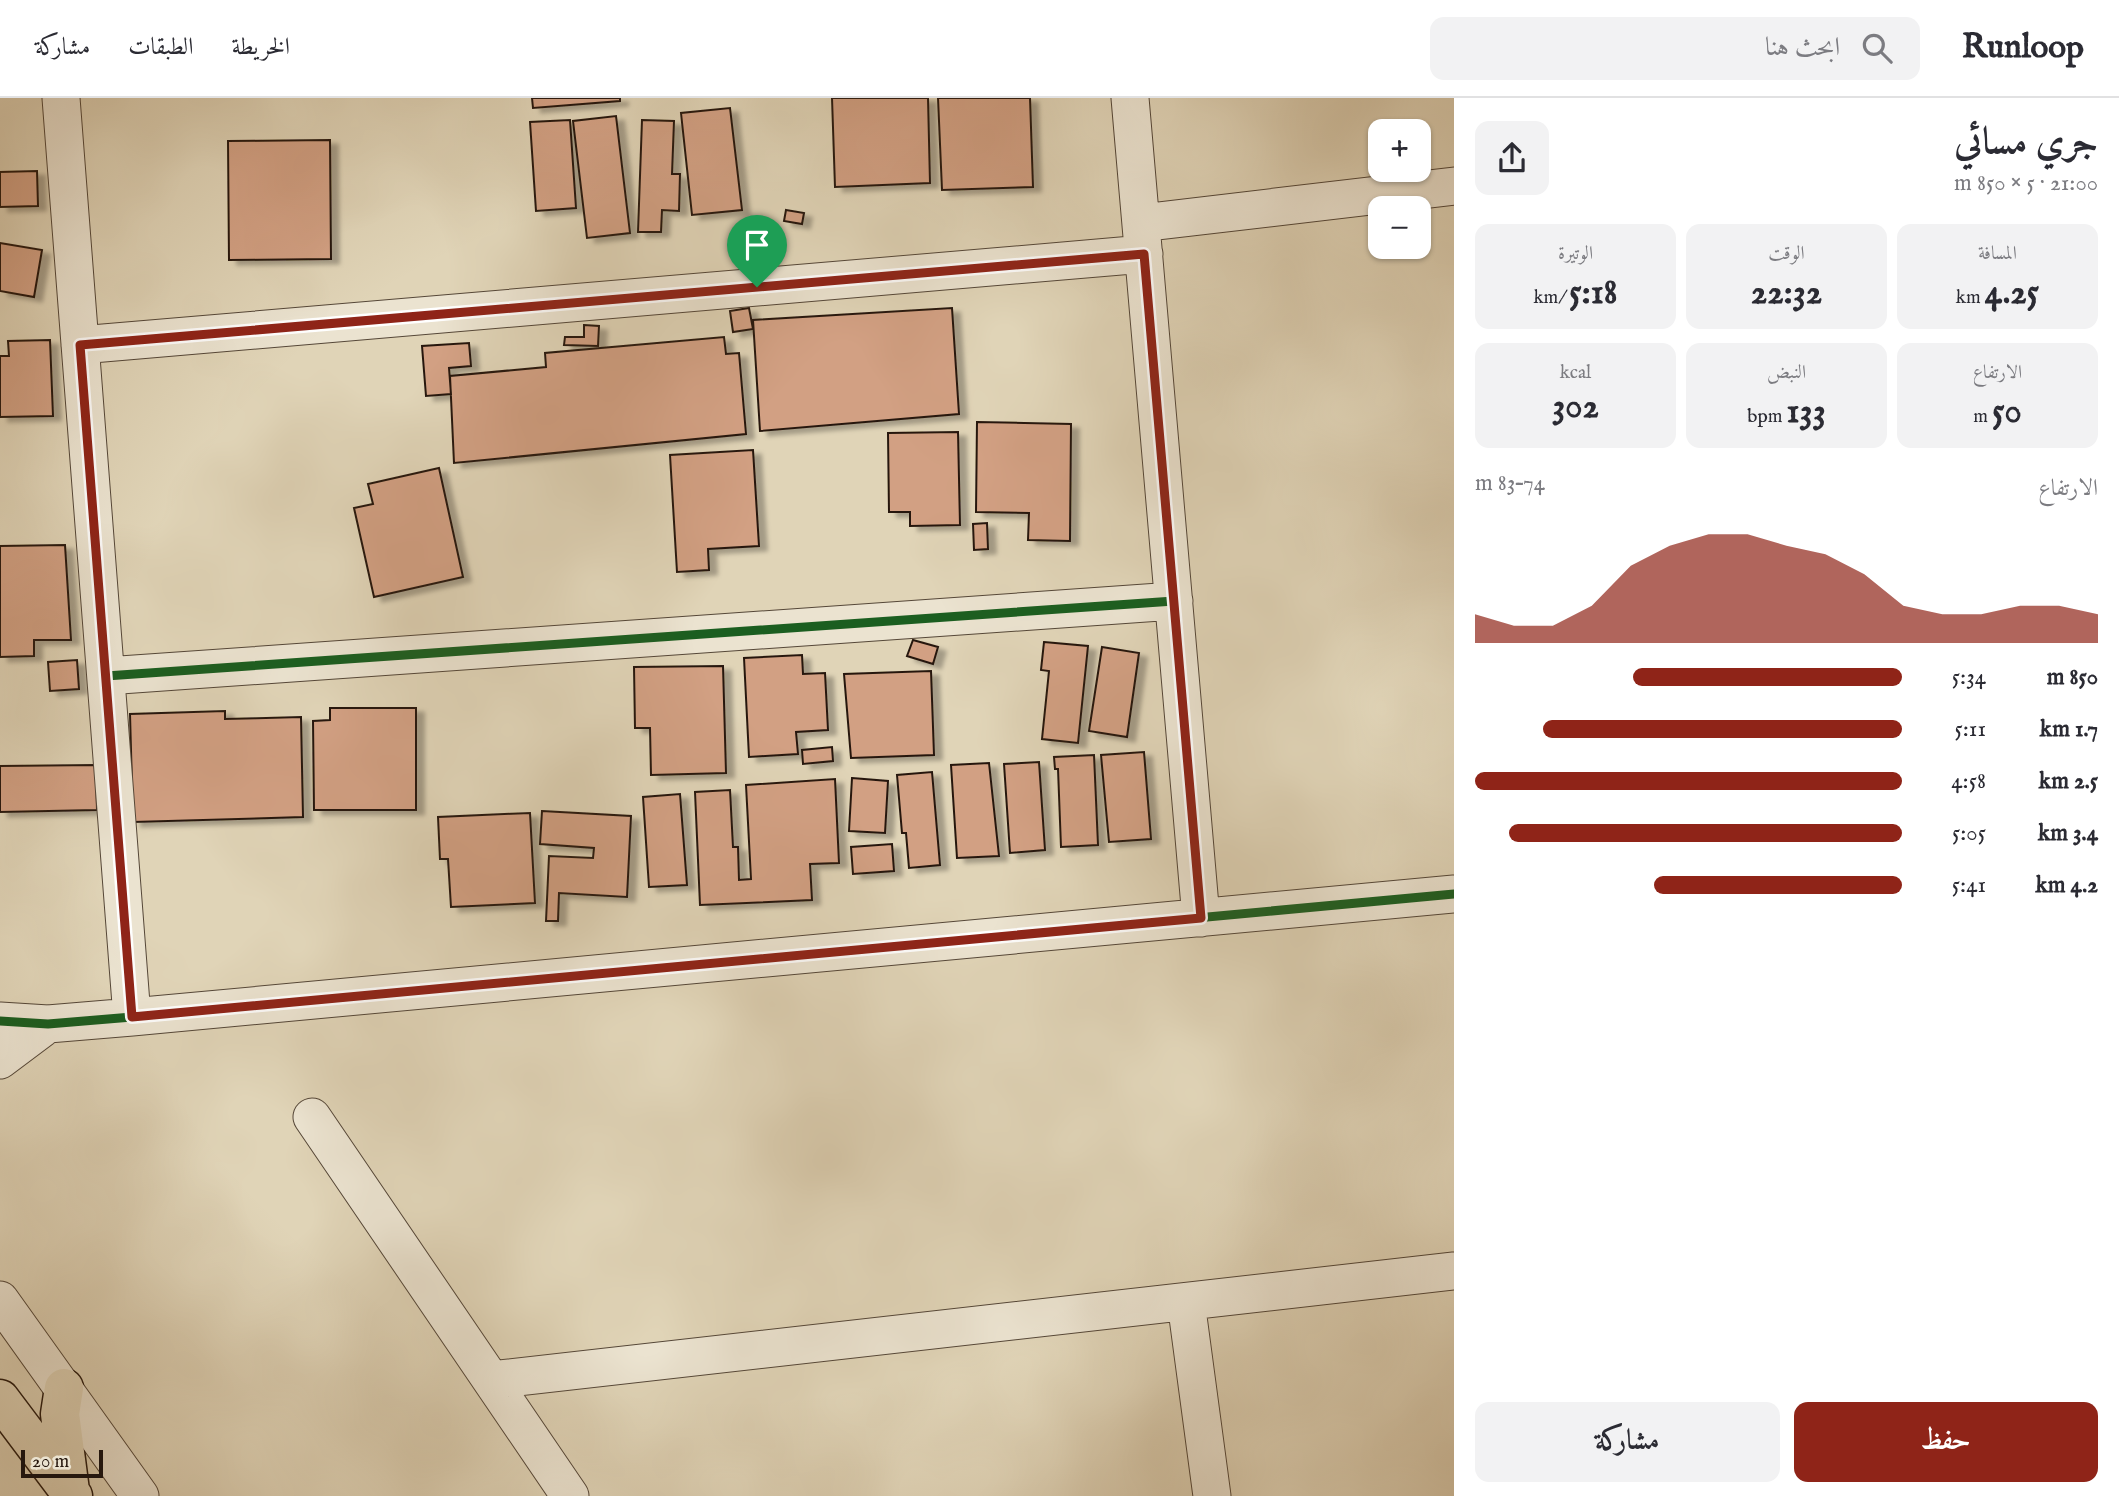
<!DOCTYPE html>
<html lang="ar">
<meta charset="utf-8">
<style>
:root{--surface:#fff;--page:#f2f2f3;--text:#2b2b33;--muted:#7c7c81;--line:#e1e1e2;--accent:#8f2418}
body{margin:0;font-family:"IM FELL English",Amiri,serif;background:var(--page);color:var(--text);direction:rtl;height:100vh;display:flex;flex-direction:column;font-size:26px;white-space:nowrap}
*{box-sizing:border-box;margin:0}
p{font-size:23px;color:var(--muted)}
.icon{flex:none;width:38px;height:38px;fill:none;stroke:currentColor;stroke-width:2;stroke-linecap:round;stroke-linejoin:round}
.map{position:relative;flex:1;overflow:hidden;direction:ltr}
.details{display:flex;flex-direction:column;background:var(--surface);width:665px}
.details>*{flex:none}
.buttons{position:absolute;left:1368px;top:21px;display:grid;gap:14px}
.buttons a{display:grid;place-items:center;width:63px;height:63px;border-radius:14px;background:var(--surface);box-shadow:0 2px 5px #0004;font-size:35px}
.scale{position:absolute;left:21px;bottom:18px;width:82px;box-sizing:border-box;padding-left:7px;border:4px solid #27180e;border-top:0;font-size:19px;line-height:24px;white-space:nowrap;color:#27180e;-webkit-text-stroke:5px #ebe3d0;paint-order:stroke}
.pin{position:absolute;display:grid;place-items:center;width:60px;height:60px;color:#fff;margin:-72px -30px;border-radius:50% 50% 50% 0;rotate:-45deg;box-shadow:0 0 7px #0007}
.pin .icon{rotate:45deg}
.round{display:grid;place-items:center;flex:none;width:74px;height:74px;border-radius:14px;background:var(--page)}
.summary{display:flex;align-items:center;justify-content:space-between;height:119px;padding:0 21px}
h1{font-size:38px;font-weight:700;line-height:52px}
.metrics{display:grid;grid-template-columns:repeat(3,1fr);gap:10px;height:119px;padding:7px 21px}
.metrics div{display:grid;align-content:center;border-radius:14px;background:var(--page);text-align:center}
.metrics b{font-size:35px;font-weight:700}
.metrics small{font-size:19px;font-weight:400}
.metrics p{font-size:19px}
.chart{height:196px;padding:14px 21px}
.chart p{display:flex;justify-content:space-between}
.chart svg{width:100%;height:126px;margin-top:7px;fill:var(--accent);opacity:.7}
.button{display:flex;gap:14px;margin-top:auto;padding:14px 21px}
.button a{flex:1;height:80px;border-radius:14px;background:var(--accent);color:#fff;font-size:28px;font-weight:700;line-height:80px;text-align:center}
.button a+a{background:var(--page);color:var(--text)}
ul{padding:0 21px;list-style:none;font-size:23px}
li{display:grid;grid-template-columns:112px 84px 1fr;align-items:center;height:52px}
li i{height:18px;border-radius:9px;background:var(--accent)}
header{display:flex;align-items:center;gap:42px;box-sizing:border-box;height:98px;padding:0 35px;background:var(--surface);border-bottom:2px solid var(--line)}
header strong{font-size:33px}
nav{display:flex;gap:38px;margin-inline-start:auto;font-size:24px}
.search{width:490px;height:63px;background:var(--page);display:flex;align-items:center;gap:18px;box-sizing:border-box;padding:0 24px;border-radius:14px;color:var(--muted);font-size:26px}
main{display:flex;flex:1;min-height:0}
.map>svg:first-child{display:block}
.building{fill:#d2a083;stroke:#27180e;stroke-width:2;filter:url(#shadow)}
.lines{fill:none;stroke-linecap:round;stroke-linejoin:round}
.minor-casing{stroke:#554738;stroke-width:39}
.major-casing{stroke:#27180e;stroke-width:41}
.minor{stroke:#ebe3d0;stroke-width:37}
.major{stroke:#e0d4b7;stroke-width:38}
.cycleway-casing{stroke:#ebe3d0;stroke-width:13}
.cycleway{stroke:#1b5e20;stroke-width:9}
.route-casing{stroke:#fff;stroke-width:14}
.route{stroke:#8f2418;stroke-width:9}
</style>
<header>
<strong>Runloop</strong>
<div class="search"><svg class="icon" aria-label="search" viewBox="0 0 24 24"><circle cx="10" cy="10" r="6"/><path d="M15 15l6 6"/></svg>ابحث هنا</div>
<nav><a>الخريطة</a><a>الطبقات</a><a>مشاركة</a></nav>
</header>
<main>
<section class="details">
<div class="summary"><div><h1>جري مسائي</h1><p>21:00 · 5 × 850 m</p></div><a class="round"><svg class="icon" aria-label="share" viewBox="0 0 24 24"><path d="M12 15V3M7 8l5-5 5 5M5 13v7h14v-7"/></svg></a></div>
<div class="metrics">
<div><p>المسافة</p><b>4.25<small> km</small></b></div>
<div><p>الوقت</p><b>22:32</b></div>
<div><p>الوتيرة</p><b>5:18<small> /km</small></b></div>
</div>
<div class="metrics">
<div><p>الارتفاع</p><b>50<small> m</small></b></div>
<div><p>النبض</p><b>133<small> bpm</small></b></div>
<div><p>kcal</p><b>302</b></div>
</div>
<div class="chart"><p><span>الارتفاع</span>74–83 m</p>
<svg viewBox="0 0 160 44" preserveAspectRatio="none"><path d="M0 44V34L10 38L20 38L30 31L40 17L50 10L60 6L70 6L80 10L90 13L100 20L110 31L120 34L130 34L140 31L150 31L160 34V44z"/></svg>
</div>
<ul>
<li><b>850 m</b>5:34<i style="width:63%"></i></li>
<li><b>1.7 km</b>5:11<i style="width:84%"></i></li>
<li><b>2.5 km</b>4:58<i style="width:100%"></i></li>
<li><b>3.4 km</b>5:05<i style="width:92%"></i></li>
<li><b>4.2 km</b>5:41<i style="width:58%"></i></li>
</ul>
<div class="button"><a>حفظ</a><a>مشاركة</a></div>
</section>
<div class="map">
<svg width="1454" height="1398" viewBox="0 0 1454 1398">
<defs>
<filter id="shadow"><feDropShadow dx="8" dy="4.5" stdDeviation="2" flood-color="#0004"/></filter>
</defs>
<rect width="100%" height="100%" fill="#e0d4b7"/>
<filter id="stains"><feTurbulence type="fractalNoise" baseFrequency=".00286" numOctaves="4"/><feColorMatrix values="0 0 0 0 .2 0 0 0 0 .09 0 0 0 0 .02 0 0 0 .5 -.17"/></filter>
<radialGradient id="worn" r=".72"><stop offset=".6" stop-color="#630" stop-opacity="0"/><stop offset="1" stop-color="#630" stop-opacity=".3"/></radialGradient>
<path class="building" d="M 532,0 L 620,0 L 620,3 L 533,10 Z
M 832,0 L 928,0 L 930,85 L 835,89 Z
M 938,0 L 1030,0 L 1033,89 L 942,92 Z
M 730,10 L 742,112 L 692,117 L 681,15 Z
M 616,18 L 630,135 L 587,140 L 573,23 Z
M 570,22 L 576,110 L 536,113 L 530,24 Z
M 642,22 L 674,23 L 672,76 L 680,76 L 679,113 L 662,112 L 661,134 L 638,134 Z
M 330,42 L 331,161 L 229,162 L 228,43 Z
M 37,73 L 38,108 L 0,109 L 0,74 Z
M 786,112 L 804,115 L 802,126 L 784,123 Z
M 0,145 L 42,152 L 34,199 L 0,193 Z
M 749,210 L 753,231 L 733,234 L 730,213 Z
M 952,210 L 959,316 L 760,333 L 753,222 Z
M 584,227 L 599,228 L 598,248 L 564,247 L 565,239 L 584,239 Z
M 724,239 L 726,256 L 739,255 L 746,336 L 454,365 L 450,278 L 546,269 L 545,255 Z
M 50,242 L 53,318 L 0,319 L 0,258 L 9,258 L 8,243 Z
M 469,245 L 471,268 L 449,270 L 451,296 L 426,298 L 422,248 Z
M 977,324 L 1071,326 L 1070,443 L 1028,442 L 1029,415 L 976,414 Z
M 958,334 L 960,427 L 910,428 L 910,414 L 889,414 L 888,335 Z
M 753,352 L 759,448 L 708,451 L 709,472 L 677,474 L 670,357 Z
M 439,370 L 463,479 L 374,499 L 354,410 L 373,406 L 368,386 Z
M 987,425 L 988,451 L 974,452 L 973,426 Z
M 65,447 L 71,542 L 34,542 L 34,558 L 0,559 L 0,448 Z
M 913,542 L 938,549 L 933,566 L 907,558 Z
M 1044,544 L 1088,548 L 1078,645 L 1042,641 L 1049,573 L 1041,572 Z
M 1102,549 L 1139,555 L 1127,639 L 1089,633 Z
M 802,557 L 803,576 L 825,575 L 828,632 L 796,634 L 798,656 L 749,659 L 744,560 Z
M 77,562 L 79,591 L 50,593 L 48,564 Z
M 723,568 L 726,675 L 651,677 L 650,630 L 635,630 L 634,569 Z
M 931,573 L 934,657 L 851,660 L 844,576 Z
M 330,610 L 416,610 L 416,712 L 314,712 L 313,623 L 330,622 Z
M 225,613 L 225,621 L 301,619 L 303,719 L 133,724 L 130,616 Z
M 832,649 L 833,663 L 803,666 L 802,652 Z
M 1144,654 L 1151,741 L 1109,744 L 1101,657 Z
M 1094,657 L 1098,747 L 1061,749 L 1058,671 L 1055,671 L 1054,659 Z
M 1039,664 L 1045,752 L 1010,755 L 1004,666 Z
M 989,665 L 999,758 L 957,760 L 951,667 Z
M 96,667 L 97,712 L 0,714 L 0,668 Z
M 932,674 L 940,767 L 909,770 L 906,735 L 902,735 L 897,677 Z
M 852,680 L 888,683 L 885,735 L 849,733 Z
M 835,681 L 839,765 L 810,766 L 812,802 L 700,807 L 695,694 L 730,692 L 733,749 L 738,749 L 739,782 L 751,781 L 746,687 Z
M 680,696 L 687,787 L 649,789 L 643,699 Z
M 542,713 L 631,718 L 627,799 L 559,795 L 558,823 L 546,823 L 549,758 L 593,760 L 594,750 L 540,746 Z
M 530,715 L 535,805 L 451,809 L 448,761 L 440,761 L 438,719 Z
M 892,746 L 894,773 L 853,776 L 851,749 Z"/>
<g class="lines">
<defs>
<path id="minor" d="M 61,0 L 132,919
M 1130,0 L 1201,820
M 1141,125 L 1454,88
M 80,247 L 1144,156
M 106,578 L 1174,503
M 0,923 L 48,926 L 132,919 L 1454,796
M 0,962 L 48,926
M 312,1019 L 570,1398
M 0,1202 L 140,1398
M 1186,1204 L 1212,1398
M 491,1282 L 1454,1173"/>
<path id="major" d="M 64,1290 L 60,1316 L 70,1393
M 0,1301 L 73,1398"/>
</defs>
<use href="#minor" class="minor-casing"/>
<use href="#major" class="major-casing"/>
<use href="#minor" class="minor"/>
<use href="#major" class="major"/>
<defs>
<path id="cycleway" d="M 106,578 L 1174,503
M 0,923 L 48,926 L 132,919 L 1454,796"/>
</defs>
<use href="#cycleway" class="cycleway-casing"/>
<use href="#cycleway" class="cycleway"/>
</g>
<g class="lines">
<defs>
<path id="route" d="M 1144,156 L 1201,820 L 132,919 L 80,247 Z"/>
</defs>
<use href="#route" class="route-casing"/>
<use href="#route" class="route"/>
</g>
<rect width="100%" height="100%" filter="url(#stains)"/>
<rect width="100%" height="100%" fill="url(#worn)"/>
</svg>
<div class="buttons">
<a>+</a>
<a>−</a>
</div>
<div class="scale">20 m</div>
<div class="pin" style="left:757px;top:189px;background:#1e9e55"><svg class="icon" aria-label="arrive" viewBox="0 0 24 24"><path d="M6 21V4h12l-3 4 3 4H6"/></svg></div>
</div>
</main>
